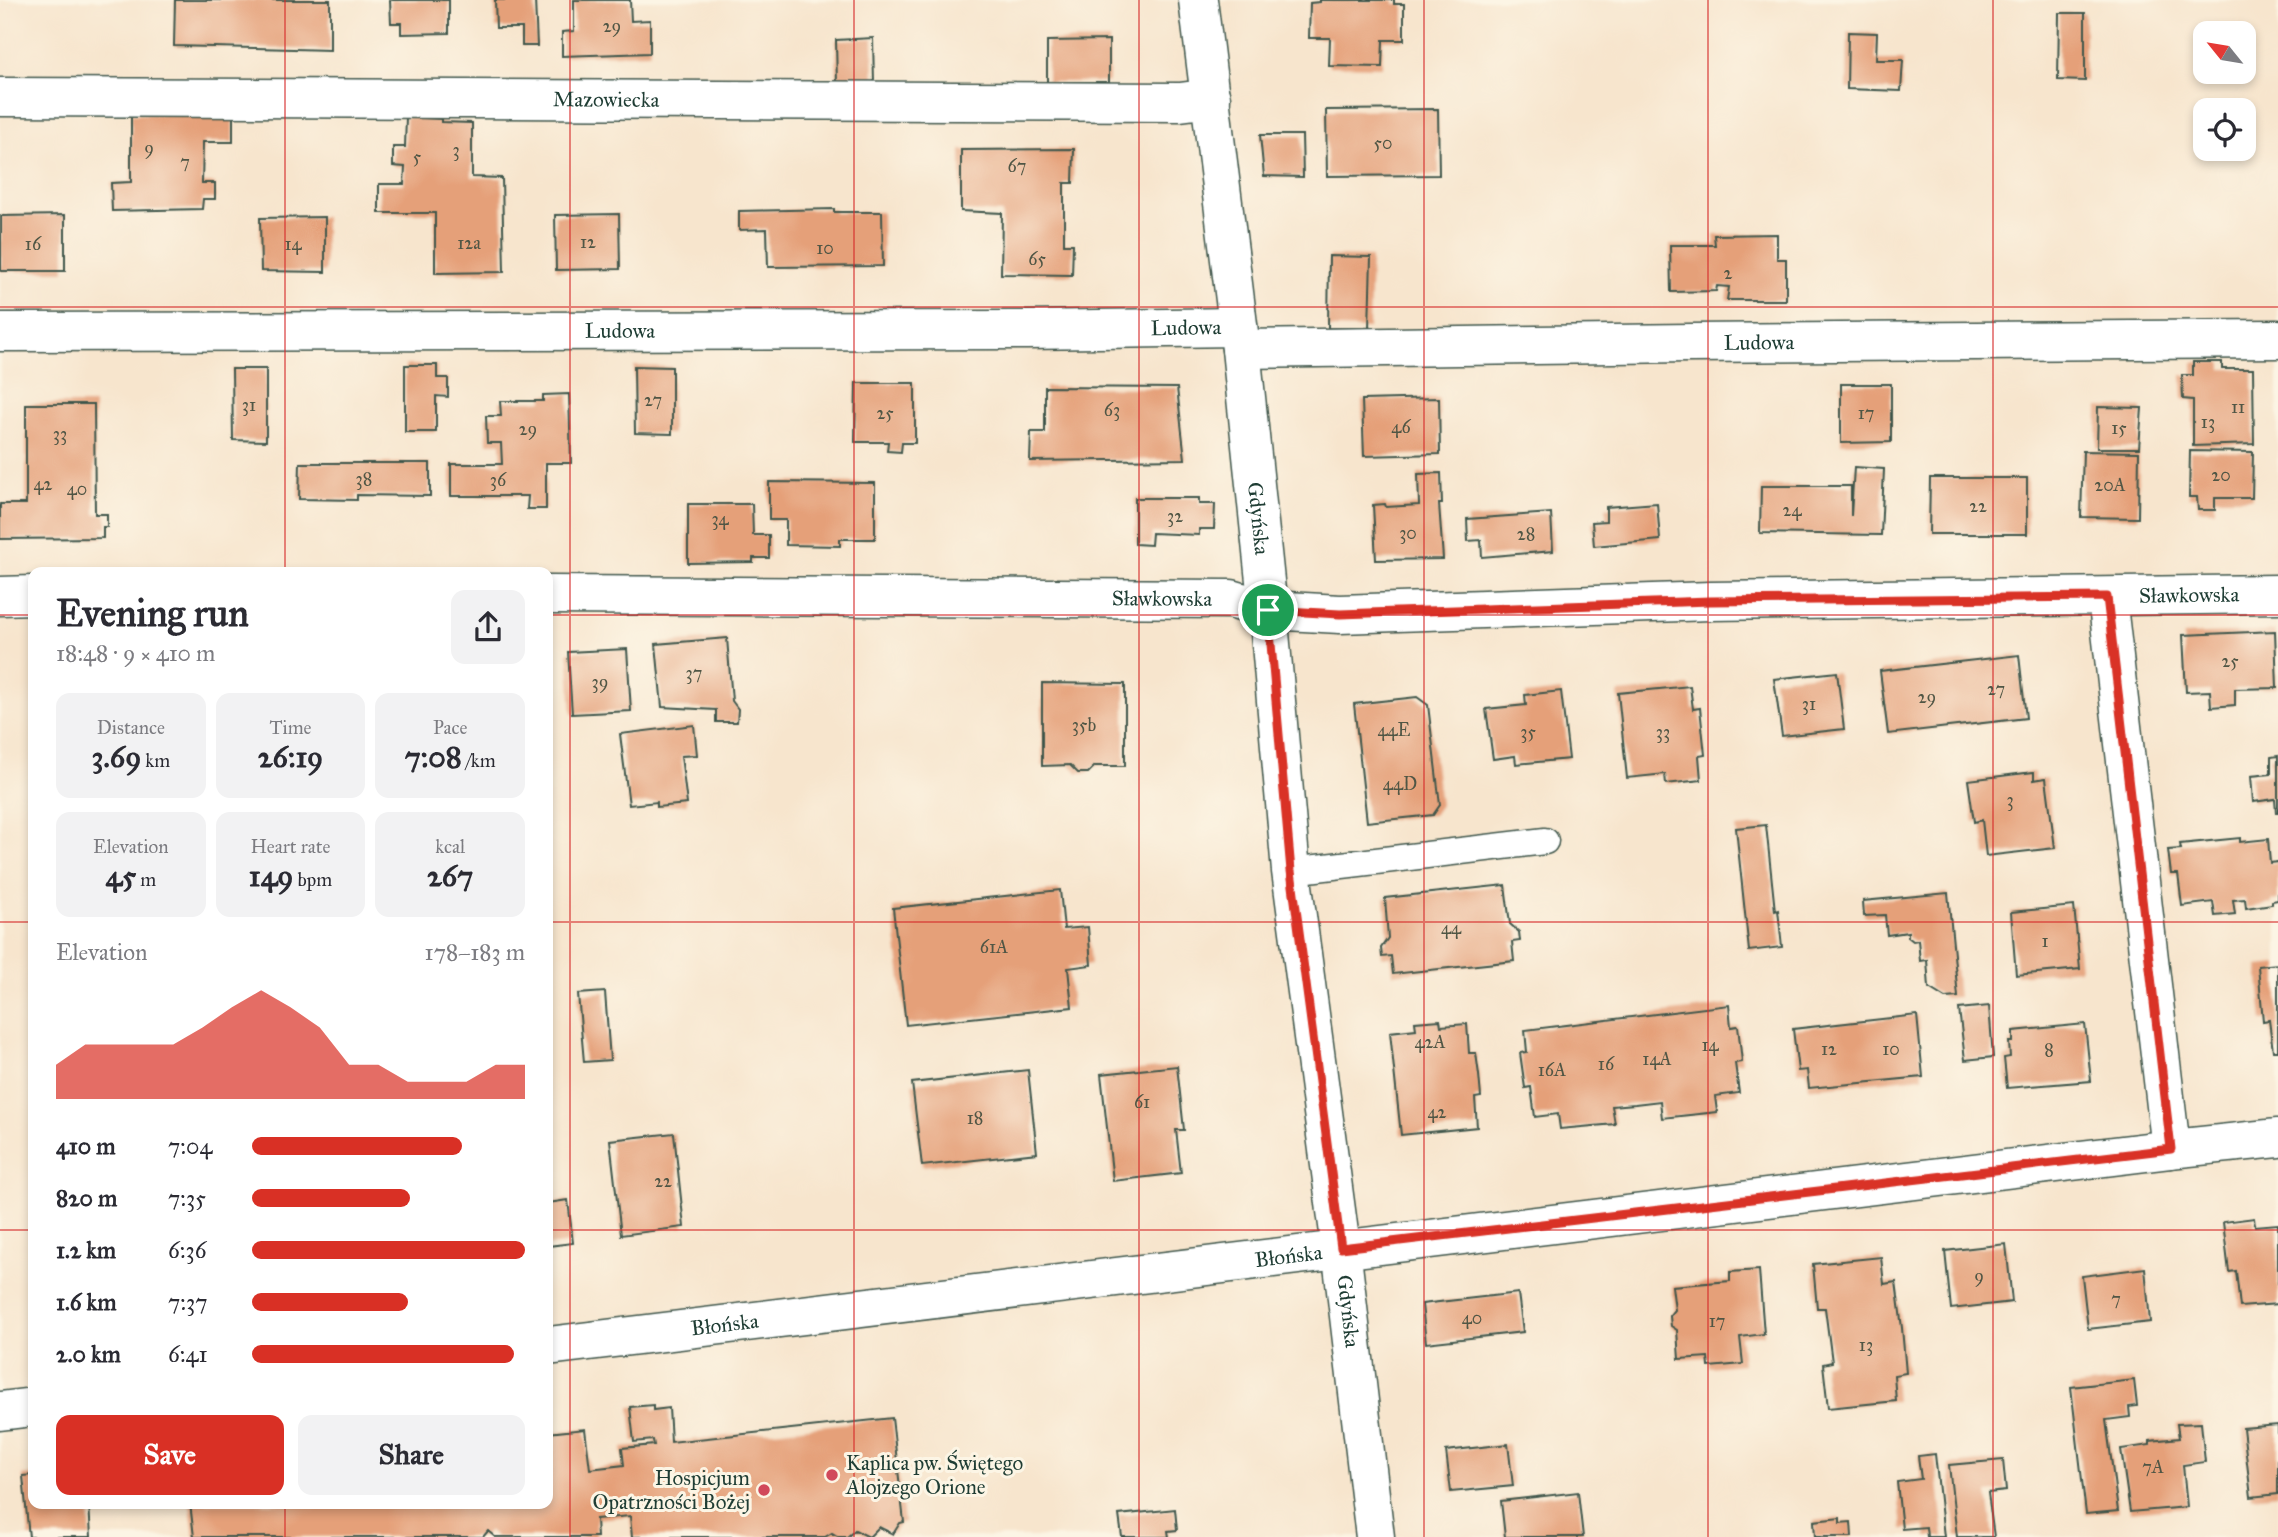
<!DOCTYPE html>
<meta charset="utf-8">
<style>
:root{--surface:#fff;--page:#f2f2f3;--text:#2b2b33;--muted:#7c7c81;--accent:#d93025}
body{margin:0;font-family:"IM FELL Great Primer",serif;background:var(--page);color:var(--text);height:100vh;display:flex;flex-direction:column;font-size:26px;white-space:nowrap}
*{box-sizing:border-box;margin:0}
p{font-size:23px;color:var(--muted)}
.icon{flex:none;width:38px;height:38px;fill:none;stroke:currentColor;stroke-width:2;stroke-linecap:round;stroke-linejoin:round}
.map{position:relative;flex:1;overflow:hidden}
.details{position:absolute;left:28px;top:567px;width:525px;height:942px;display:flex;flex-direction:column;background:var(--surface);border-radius:14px;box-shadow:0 4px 10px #0003}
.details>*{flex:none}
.needle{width:46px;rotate:300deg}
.controls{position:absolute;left:2193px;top:21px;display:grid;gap:14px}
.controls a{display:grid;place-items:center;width:63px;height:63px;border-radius:14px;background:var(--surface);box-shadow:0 4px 10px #0003;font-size:35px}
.pin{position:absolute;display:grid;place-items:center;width:60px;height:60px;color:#fff;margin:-30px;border:4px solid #fff;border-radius:50%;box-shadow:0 2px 7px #0007}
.round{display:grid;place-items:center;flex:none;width:74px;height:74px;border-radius:14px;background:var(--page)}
.headline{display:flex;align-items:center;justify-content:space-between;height:119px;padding:0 28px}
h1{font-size:38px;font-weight:700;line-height:52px}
.stats{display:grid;grid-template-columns:repeat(3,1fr);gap:10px;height:119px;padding:7px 28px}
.stats div{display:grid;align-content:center;border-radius:14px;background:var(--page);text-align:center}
.stats b{font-size:30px;font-weight:700}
.stats small{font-size:19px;font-weight:400}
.stats p{font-size:19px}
.chart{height:196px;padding:14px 28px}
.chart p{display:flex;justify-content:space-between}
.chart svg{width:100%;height:126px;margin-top:7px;fill:var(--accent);opacity:.7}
.button{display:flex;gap:14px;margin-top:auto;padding:14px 28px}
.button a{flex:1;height:80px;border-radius:14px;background:var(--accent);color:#fff;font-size:28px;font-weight:700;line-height:80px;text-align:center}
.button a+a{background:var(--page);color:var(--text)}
ul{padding:0 28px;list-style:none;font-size:23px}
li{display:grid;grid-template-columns:112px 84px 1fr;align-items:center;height:52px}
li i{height:18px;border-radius:9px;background:var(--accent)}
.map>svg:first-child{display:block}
.building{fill:#e5a079}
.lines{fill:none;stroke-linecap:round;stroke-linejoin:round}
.service-casing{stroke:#3f564b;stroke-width:29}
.minor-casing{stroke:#3f564b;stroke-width:41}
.service{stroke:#fff;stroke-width:26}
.minor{stroke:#fff;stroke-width:38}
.route-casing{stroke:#fff;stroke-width:14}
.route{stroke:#d93025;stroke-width:9}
.grid{fill:none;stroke:#d62828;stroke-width:2;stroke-opacity:0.55}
.poi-dot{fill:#d1495b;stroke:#fcf5e5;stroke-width:2.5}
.labels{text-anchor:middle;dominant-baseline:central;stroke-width:6;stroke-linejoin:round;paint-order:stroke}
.number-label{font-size:18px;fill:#505645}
.street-label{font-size:21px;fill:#1f3d34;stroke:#fcf5e5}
.poi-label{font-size:21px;fill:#1f3d34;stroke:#fcf5e5;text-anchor:start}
</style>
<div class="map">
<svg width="2278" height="1537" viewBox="0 0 2278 1537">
<rect width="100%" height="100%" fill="#fcf5e5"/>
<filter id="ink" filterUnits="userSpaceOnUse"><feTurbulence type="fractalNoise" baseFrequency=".0143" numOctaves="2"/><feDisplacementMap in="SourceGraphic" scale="14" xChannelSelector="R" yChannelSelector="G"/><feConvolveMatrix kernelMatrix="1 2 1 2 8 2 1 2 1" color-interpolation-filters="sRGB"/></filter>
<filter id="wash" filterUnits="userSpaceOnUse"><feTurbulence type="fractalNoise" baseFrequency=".00686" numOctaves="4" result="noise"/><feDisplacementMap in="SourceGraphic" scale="28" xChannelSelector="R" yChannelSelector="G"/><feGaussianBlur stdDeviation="1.57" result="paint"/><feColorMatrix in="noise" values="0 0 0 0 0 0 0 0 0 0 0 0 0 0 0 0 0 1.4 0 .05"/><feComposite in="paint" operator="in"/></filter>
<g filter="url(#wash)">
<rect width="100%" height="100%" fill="#f7e5cd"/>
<g id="blocks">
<path class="building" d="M 175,0 L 330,0 L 330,50 L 174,46 Z
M 390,0 L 449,0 L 449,33 L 401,34 L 401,23 L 391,23 Z
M 495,0 L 535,0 L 537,46 L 522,46 L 522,28 L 496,28 Z
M 574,0 L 630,0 L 631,21 L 650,20 L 650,53 L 562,56 L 562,32 L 574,31 Z
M 1320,0 L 1394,0 L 1394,4 L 1404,4 L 1404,40 L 1383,40 L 1382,67 L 1329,66 L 1330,38 L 1309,38 L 1310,3 L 1320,2 Z
M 2059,13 L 2085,13 L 2085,81 L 2058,80 Z
M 1848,32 L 1877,33 L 1876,60 L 1903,60 L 1901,91 L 1847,89 Z
M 873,38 L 874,83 L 837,84 L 836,40 Z
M 1109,40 L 1109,82 L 1047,82 L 1047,41 Z
M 1438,109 L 1439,175 L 1327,176 L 1326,110 Z
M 233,113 L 233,142 L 203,142 L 202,183 L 215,183 L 215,199 L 203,199 L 202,209 L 112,211 L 111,183 L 131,182 L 131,114 Z
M 406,117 L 441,119 L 441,122 L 472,123 L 472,177 L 502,178 L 504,272 L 435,273 L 435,213 L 379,213 L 379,184 L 404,184 L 405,167 L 393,166 L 393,147 L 405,147 Z
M 1260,135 L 1302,135 L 1303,177 L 1264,176 Z
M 1074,149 L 1073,183 L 1064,183 L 1064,244 L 1073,244 L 1072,275 L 1001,274 L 1002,213 L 961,211 L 961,150 Z
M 834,209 L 834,212 L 882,212 L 883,266 L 768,267 L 767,229 L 739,230 L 739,211 Z
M 619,214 L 620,269 L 556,270 L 555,215 Z
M 65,215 L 65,271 L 1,271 L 1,216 Z
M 325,217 L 325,272 L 261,271 L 260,218 Z
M 1777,234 L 1777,259 L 1786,259 L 1786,300 L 1727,300 L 1729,287 L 1717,286 L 1716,291 L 1671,292 L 1670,245 L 1715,245 L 1714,235 Z
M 1329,256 L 1371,257 L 1369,329 L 1328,328 Z
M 2193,362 L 2222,362 L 2222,369 L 2253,369 L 2254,444 L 2193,446 L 2193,400 L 2183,399 L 2182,375 L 2193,375 Z
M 405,365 L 437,365 L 437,378 L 448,378 L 448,397 L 436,396 L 436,432 L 405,432 Z
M 634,366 L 672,367 L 672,434 L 635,433 Z
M 232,369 L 266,369 L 266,441 L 233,440 Z
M 856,383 L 915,383 L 915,443 L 902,443 L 901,452 L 887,451 L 888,442 L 855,442 Z
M 1841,384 L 1891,384 L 1891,442 L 1841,443 Z
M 1045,387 L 1177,388 L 1185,459 L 1030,461 L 1031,432 L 1045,432 Z
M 569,394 L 571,463 L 546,463 L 546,509 L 527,509 L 528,496 L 451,496 L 451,464 L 502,464 L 501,443 L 487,443 L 486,416 L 501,416 L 500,401 L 543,401 L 543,395 Z
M 1439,398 L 1440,454 L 1364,456 L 1362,400 Z
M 26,404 L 94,404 L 95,514 L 107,514 L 107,527 L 103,527 L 103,538 L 0,539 L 0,504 L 26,504 Z
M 2098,407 L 2142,408 L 2139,448 L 2097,448 Z
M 2083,451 L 2139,452 L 2138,518 L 2081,517 Z
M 2190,451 L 2253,452 L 2252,498 L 2215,498 L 2215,510 L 2198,510 L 2197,497 L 2189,497 Z
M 300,463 L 430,463 L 430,496 L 357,495 L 357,500 L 299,499 Z
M 1854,467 L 1884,469 L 1881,535 L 1760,533 L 1761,486 L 1851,486 L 1851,516 Z
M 1441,473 L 1442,504 L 1439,504 L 1443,559 L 1376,560 L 1373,505 L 1385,504 L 1386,507 L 1419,505 L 1418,474 Z
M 1930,478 L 2027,478 L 2027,534 L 1929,534 Z
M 769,482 L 875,483 L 875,539 L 840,539 L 840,546 L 786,545 L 786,520 L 769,520 Z
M 1135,498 L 1199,498 L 1199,504 L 1215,504 L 1214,529 L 1199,529 L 1199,535 L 1152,533 L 1151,545 L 1135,544 Z
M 1657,503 L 1660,540 L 1594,546 L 1592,522 L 1606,521 L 1606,507 Z
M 688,504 L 752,504 L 753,535 L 769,535 L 769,558 L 753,558 L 753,562 L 688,563 Z
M 1551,513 L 1553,551 L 1482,557 L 1481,540 L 1468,541 L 1467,519 Z
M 2275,631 L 2277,688 L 2235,689 L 2235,705 L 2211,707 L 2210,691 L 2186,692 L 2183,635 Z
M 727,638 L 732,701 L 738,709 L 737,722 L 716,722 L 716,710 L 662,707 L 656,644 Z
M 627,649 L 631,711 L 572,714 L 568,652 Z
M 2019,655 L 2026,718 L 1888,734 L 1880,671 Z
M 1837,672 L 1844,729 L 1782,736 L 1774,679 Z
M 1042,683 L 1125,684 L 1125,766 L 1095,766 L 1088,773 L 1078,773 L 1070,765 L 1042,766 Z
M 1690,686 L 1693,709 L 1700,708 L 1705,755 L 1699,756 L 1701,780 L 1666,784 L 1665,774 L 1627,778 L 1618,693 Z
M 1561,691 L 1569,759 L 1516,764 L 1515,756 L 1493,759 L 1486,709 L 1526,705 L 1525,695 Z
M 1417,697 L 1428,705 L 1440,805 L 1433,815 L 1367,822 L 1354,704 Z
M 694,725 L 697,755 L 681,756 L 687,804 L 657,807 L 657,802 L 629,805 L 620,734 Z
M 2278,756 L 2278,813 L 2276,813 L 2275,799 L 2253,802 L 2251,776 L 2271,774 L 2271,757 Z
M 2034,772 L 2034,780 L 2046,778 L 2055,848 L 1986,856 L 1982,820 L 1974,822 L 1968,780 Z
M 1766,825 L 1775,911 L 1778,910 L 1782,947 L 1749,951 L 1736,828 Z
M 2240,838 L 2240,842 L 2268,839 L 2270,863 L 2278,862 L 2278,900 L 2272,901 L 2272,904 L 2246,908 L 2245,899 L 2233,900 L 2235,914 L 2215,916 L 2213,902 L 2182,906 L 2178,874 L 2171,874 L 2168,850 L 2181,849 L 2180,844 Z
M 1505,885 L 1510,924 L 1519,932 L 1520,941 L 1512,942 L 1514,961 L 1393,974 L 1391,956 L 1382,957 L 1381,948 L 1388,938 L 1385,898 Z
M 1060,890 L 1064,929 L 1088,927 L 1091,965 L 1068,968 L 1072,1007 L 906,1025 L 893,908 Z
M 1948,893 L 1958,997 L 1945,998 L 1929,988 L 1927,960 L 1920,961 L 1918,940 L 1913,941 L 1908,937 L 1908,932 L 1887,935 L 1885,915 L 1864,916 L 1863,901 Z
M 2074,906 L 2080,969 L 2016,975 L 2011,912 Z
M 2278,964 L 2278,1051 L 2273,1051 L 2269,1020 L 2263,1021 L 2258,966 Z
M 605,992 L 610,1060 L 584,1062 L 578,994 Z
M 1729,1005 L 1731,1027 L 1738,1026 L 1742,1062 L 1735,1063 L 1739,1093 L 1715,1096 L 1717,1112 L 1662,1118 L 1660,1101 L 1635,1104 L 1612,1106 L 1615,1124 L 1560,1129 L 1558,1114 L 1535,1117 L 1531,1087 L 1525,1088 L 1520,1053 L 1527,1052 L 1525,1030 Z
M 1989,1006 L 1993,1057 L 1965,1060 L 1959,1009 Z
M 1917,1015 L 1923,1077 L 1809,1088 L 1807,1070 L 1798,1071 L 1793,1029 Z
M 1440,1020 L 1441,1026 L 1467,1024 L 1469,1053 L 1476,1053 L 1479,1075 L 1481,1097 L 1475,1098 L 1477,1127 L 1401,1135 L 1390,1032 L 1416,1029 L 1415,1022 Z
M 2085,1024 L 2091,1081 L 2007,1088 L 2004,1058 L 2010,1057 L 2009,1042 L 2013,1042 L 2013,1031 Z
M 1177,1066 L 1184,1130 L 1176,1130 L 1181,1173 L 1113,1181 L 1101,1074 Z
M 1028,1070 L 1037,1153 L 922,1166 L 912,1083 Z
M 674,1133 L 684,1227 L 621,1235 L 610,1140 Z
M 568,1200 L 573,1243 L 548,1246 L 548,1203 Z
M 2254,1218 L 2255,1226 L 2278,1224 L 2278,1304 L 2240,1307 L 2236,1271 L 2229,1272 L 2223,1222 Z
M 2006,1244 L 2012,1302 L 1951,1309 L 1945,1251 Z
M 1881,1257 L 1884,1284 L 1896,1282 L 1902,1328 L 1906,1373 L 1894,1375 L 1896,1401 L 1828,1408 L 1823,1364 L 1832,1362 L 1825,1308 L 1817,1308 L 1813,1264 Z
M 2145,1268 L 2150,1322 L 2088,1329 L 2082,1276 Z
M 1759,1270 L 1764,1334 L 1740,1337 L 1743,1364 L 1709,1367 L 1708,1357 L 1679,1359 L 1677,1330 L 1671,1326 L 1670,1316 L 1675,1310 L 1672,1286 L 1730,1281 L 1730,1272 Z
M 1518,1293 L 1523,1332 L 1426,1343 L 1422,1304 Z
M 2134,1380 L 2137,1406 L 2129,1407 L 2130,1417 L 2106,1420 L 2118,1511 L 2086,1514 L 2071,1387 Z
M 653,1405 L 653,1410 L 669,1408 L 671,1442 L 892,1418 L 904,1522 L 900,1523 L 893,1534 L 879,1527 L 869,1537 L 855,1530 L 847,1537 L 839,1537 L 832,1533 L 825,1537 L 632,1537 L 630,1516 L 596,1519 L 597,1537 L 495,1537 L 488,1531 L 483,1537 L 194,1537 L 190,1503 L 548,1503 L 548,1433 L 585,1429 L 590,1469 L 624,1465 L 622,1448 L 654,1445 L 653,1440 L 634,1442 L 630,1407 Z
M 2201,1423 L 2205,1462 L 2183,1465 L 2187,1507 L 2130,1512 L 2121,1449 L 2150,1445 L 2150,1441 L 2179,1438 L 2177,1424 Z
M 2278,1425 L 2278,1494 L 2251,1497 L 2243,1428 Z
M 1508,1444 L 1513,1486 L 1451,1492 L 1446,1451 Z
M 1935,1454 L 1944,1537 L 1927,1537 L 1926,1527 L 1902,1529 L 1897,1482 L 1921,1479 L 1918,1456 Z
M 2003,1460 L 2006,1491 L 1988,1493 L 1994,1537 L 1957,1537 L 1949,1465 Z
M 33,1475 L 33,1503 L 89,1503 L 91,1537 L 29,1537 L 23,1476 Z
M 1578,1492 L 1583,1537 L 1505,1537 L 1501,1501 Z
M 1175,1509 L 1177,1530 L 1168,1531 L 1169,1537 L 1122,1537 L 1119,1515 Z
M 1840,1518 L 1840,1523 L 1851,1522 L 1852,1537 L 1815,1537 L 1814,1521 Z"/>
</g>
</g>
<g filter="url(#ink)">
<use href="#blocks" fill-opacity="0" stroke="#3f564b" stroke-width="2"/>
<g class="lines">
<defs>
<path id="service" d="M 1291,871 L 1545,841"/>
<g id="minor">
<path id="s1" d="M 1198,0 L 1241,349 L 1268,610 L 1291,871 L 1341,1248 L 1375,1537"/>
<path id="s2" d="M 0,97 L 1180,102 L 1211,98"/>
<path id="s3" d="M 0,332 L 1027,330 L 1238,327"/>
<path id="s4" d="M 1241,349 L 1690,343 L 2278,339"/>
<path id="s5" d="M 548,595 L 1231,599 L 1268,610 L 1340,614 L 1710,601 L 2278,594"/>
<path d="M 0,596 L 33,595"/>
<path d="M 2107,597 L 2171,1149"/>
<path id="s6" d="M 548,1346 L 2171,1149 L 2278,1138"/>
<path d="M 0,1411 L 33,1407"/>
</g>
</defs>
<use href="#service" class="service-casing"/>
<use href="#minor" class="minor-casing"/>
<use href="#service" class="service"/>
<use href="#minor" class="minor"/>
</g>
</g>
<g class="lines" filter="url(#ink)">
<defs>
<path id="route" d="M 2107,597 L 2171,1149 L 1341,1248 L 1291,871 L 1268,610 L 1340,614 L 1710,601 Z"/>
</defs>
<use href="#route" class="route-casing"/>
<use href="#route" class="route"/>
</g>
<path class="grid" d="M 285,0 L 285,572M 570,0 L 570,1537M 854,0 L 854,1537M 1139,0 L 1139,1537M 1424,0 L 1424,1537M 1708,0 L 1708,1537M 1993,0 L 1993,1537M 0,307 L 2278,307M 0,615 L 33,615M 548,615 L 2278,615M 0,922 L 33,922M 548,922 L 2278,922M 0,1230 L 33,1230M 548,1230 L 2278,1230M 285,1503 L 285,1537"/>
<g class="poi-dot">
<circle cx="832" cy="1475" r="7"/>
<circle cx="764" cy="1490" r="7"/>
</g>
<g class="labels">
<g class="number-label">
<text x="612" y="26">29</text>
<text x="1383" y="143">50</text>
<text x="149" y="148">9</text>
<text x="456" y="150">3</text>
<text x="417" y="157">5</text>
<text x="185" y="162">7</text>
<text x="1017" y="166">67</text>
<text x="588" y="242">12</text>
<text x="469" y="243">12a</text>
<text x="33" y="244">16</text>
<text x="293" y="244">14</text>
<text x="825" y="248">10</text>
<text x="1037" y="259">65</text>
<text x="1728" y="273">2</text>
<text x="653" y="400">27</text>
<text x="249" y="405">31</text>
<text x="2238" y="407">11</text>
<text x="1112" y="410">63</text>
<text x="885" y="413">25</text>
<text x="1866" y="413">17</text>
<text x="2208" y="422">13</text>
<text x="1401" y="427">46</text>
<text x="2119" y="428">15</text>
<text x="528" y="429">29</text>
<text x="60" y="434">33</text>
<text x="2221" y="475">20</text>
<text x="364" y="479">38</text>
<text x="498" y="480">36</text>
<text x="43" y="484">42</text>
<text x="2110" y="485">20A</text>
<text x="77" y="489">40</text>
<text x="1978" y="506">22</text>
<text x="1792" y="510">24</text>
<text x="1175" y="516">32</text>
<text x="720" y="519">34</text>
<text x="1408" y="533">30</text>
<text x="1526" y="534">28</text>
<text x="2230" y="661">25</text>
<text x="694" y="673">37</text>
<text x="600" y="682">39</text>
<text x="1996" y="689">27</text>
<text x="1927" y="697">29</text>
<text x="1809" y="704">31</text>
<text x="1084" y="725">35b</text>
<text x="1394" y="730">44E</text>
<text x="1528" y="732">35</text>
<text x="1663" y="732">33</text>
<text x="1400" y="784">44D</text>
<text x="2010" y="800">3</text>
<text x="1451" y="928">44</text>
<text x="2045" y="941">1</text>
<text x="994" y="947">61A</text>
<text x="1430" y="1042">42A</text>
<text x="1710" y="1045">14</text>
<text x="1829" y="1049">12</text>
<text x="1891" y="1049">10</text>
<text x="2049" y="1050">8</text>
<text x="1657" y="1059">14A</text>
<text x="1606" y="1064">16</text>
<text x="1552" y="1070">16A</text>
<text x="1142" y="1102">61</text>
<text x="1437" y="1112">42</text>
<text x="975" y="1118">18</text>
<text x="663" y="1181">22</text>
<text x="1979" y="1276">9</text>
<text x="2116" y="1299">7</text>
<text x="1472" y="1318">40</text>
<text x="1717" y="1321">17</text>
<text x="1866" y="1345">13</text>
<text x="2153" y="1467">7A</text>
</g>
<g class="street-label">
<text stroke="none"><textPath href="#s2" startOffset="606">Mazowiecka</textPath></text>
<text stroke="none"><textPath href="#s3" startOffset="1186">Ludowa</textPath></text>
<text stroke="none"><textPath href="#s3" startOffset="620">Ludowa</textPath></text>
<text stroke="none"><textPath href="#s4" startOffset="518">Ludowa</textPath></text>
<text stroke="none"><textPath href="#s1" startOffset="522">Gdyńska</textPath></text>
<text stroke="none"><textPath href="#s5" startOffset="1643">Sławkowska</textPath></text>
<text stroke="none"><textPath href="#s5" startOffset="614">Sławkowska</textPath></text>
<text stroke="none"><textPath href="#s6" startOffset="746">Błońska</textPath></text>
<text stroke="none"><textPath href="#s1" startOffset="1320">Gdyńska</textPath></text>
<text stroke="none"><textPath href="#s6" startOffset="178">Błońska</textPath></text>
</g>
<g class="poi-label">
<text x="846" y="1463">Kaplica pw. Świętego<tspan x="846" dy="24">Alojzego Orione</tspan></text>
<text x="750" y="1478" text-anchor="end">Hospicjum<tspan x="750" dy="24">Opatrzności Bożej</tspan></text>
</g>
</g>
</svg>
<div class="controls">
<a><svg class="needle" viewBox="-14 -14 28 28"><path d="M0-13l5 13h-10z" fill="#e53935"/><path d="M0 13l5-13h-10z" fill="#7c7c81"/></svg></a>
<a><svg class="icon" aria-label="locate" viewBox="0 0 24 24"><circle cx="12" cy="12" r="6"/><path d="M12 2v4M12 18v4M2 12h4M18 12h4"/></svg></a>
</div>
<div class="pin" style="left:1268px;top:610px;background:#1e9e55"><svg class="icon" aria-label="arrive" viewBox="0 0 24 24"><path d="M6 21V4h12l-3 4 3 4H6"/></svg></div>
<section class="details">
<div class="headline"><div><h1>Evening run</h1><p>18:48 · 9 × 410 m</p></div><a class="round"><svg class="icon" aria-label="share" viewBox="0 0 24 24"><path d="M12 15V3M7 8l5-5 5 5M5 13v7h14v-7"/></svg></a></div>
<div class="stats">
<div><p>Distance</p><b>3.69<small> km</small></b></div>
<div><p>Time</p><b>26:19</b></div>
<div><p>Pace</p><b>7:08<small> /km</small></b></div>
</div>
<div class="stats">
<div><p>Elevation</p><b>45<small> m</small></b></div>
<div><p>Heart rate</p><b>149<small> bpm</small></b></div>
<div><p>kcal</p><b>267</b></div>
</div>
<div class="chart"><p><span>Elevation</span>178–183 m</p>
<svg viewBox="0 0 160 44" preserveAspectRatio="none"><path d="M0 44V32L10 25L20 25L30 25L40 25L50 19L60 12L70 6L80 12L90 19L100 32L110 32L120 38L130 38L140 38L150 32L160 32V44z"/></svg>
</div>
<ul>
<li><b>410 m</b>7:04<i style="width:77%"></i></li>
<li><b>820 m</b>7:35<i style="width:58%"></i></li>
<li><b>1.2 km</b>6:36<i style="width:100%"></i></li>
<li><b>1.6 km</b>7:37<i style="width:57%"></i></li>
<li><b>2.0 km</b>6:41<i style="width:96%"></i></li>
</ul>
<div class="button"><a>Save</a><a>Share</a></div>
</section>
</div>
